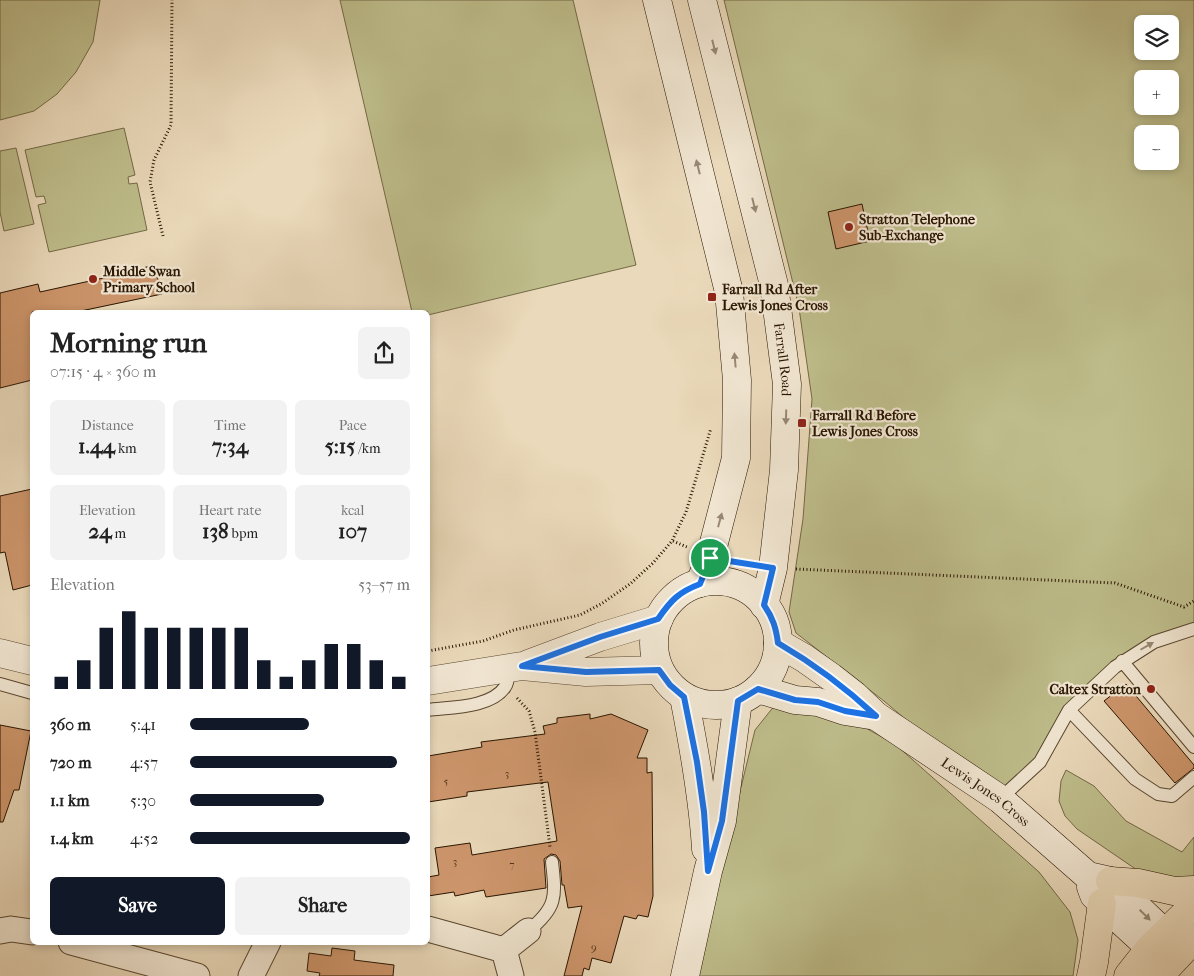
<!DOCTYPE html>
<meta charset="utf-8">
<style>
:root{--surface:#fff;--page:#f2f2f2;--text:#222;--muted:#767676;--accent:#111827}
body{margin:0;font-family:"IM FELL French Canon",serif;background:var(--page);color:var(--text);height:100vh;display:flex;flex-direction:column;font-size:19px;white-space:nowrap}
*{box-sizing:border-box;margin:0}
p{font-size:16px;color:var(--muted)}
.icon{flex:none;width:28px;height:28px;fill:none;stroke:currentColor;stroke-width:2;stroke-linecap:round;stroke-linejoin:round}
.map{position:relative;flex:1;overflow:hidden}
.drawer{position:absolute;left:30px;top:310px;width:400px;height:635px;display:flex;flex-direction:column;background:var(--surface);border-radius:8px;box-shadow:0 2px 8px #0003}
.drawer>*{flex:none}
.tools{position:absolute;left:1134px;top:15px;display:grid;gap:10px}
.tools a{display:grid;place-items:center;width:45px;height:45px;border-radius:8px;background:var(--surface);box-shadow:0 2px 8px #0003;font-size:25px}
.pin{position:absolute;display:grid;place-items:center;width:42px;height:42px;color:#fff;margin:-21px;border:2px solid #fff;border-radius:50%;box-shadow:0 1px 5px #0007}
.round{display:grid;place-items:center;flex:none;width:52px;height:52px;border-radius:8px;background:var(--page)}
.head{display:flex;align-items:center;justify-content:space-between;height:85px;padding:0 20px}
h1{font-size:28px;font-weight:800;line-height:38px}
.figures{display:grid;grid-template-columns:repeat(3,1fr);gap:8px;height:85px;padding:5px 20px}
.figures div{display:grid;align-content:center;border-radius:8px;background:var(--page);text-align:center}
.figures b{font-size:21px;font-weight:800}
.figures small{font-size:14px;font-weight:400}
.figures p{font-size:14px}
.chart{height:140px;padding:10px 20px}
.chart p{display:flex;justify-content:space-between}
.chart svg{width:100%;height:90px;margin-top:5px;stroke:var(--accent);stroke-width:6}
.button{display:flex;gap:10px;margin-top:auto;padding:10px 20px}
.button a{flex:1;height:58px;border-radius:8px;background:var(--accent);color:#fff;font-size:20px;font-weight:800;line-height:58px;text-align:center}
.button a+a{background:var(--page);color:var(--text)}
ul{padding:0 20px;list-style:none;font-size:16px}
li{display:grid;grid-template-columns:80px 60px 1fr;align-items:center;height:38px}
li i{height:12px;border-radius:6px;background:var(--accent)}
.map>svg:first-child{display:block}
.green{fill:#bebd8b;stroke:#746946;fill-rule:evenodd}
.building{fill:#cd956b;stroke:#291500}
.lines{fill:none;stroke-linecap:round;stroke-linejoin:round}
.service-casing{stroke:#59462e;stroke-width:14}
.minor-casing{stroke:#59462e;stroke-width:27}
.tertiary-casing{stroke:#59462e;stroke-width:29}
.secondary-casing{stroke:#291500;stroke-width:29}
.primary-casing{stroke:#291500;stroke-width:29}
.path{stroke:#291500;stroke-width:3;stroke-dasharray:1 2.5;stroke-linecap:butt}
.service{stroke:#f1e6d2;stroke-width:12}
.minor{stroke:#f1e6d2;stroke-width:25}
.tertiary{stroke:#f1e6d2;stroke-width:28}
.secondary{stroke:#f1e6d2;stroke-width:28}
.primary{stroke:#ead9ba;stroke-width:28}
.oneway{fill:#978874}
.route-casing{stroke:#fff;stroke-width:10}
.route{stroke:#1a73e8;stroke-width:6}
.poi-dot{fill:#8f2418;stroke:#f1e6d2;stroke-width:2}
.labels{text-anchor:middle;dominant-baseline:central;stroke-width:4.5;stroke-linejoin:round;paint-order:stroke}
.number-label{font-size:11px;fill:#52351b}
.poi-label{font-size:14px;font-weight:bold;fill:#291500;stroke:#f1e6d2;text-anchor:start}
.street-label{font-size:14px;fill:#291500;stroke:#f1e6d2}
</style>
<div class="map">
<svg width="1194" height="976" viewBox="0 0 1194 976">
<rect width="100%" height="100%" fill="#ead9ba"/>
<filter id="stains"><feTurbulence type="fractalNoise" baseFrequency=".004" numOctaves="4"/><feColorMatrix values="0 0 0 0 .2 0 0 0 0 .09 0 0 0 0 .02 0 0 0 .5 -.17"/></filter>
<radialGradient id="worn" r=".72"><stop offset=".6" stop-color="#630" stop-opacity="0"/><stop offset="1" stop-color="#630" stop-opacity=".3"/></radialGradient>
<path class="green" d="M 0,0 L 100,0 L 93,42 L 76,72 L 57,94 L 34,111 L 0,120 Z
M 340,0 L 573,0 L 636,265 L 428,315 L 428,312 L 412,312 Z
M 724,0 L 1194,0 L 1194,629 L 1154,642 L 1069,710 L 1040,762 L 1000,799 L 884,701 L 796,633 L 789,612 L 803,519 L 812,399 L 799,308 ZM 1142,24 L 1170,24 L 1170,51 L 1142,51 ZM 1142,79 L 1170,79 L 1170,106 L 1142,106 ZM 1142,134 L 1170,134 L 1170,161 L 1142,161 Z
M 124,128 L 135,175 L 128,177 L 129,184 L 137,183 L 147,230 L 49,252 L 38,205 L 46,203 L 44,196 L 36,197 L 25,150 Z
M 16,148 L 34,224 L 4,231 L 0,212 L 0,151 Z
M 775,705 L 848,718 L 896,745 L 1039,872 L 1070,912 L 1078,940 L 1073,976 L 695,976 L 755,730 Z
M 1066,770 L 1094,786 L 1126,821 L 1182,852 L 1194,837 L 1194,881 L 1137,870 L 1077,829 L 1065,816 L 1059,801 L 1061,781 Z"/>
<path class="building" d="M 862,204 L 870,241 L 836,249 L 828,212 Z
M 154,265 L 162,294 L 76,312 L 32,312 L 32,380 L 0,388 L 0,293 L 38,284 L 40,292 L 117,275 Z
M 32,489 L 32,585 L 13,590 L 5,552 L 0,553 L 0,496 Z
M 1126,684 L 1194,765 L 1194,768 L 1175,783 L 1104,701 Z
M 590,714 L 590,719 L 611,714 L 648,730 L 637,758 L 647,758 L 647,773 L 652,772 L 653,896 L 648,917 L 638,915 L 636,919 L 624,916 L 611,963 L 592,958 L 589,970 L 584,968 L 582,976 L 564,976 L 582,906 L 568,908 L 564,885 L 562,885 L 560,861 L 556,855 L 551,854 L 544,859 L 546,888 L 486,897 L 484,890 L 455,896 L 454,892 L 428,896 L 428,877 L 439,875 L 435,848 L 470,843 L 472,855 L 557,841 L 548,782 L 467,792 L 467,796 L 428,802 L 428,756 L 482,747 L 481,742 L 545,734 L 543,726 L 557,723 L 557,718 Z
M 0,725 L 31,731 L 19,790 L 14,790 L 3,822 L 0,822 Z
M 332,948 L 355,951 L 354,960 L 394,965 L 393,976 L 319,976 L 320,973 L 307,971 L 309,953 L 331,956 Z"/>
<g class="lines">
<defs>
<path id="service" d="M 1122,661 L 1194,747
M 0,684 L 32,693
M 428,710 C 450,707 491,708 505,687 C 509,682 508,673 509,668
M 1069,710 L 1135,779 L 1158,794 L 1172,796 L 1194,777
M 1000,799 L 1040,762 L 1069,710 L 1115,667 L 1154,642 L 1194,629
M 528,931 C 557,908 556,897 552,862"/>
<path id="minor" d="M 428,929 L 504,950
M 0,931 L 11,929 L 32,932
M 71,942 L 197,976
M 251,976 L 268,942
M 511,976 L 504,950 L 528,931"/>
<path id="tertiary" d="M 0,653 L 32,661
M 528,664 L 600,637 L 659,619
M 428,681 L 522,666 L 586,672 L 659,670"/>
<g id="secondary">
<path d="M 657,0 L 729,292 L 737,380 L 736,458 L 710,558 L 700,583"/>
<path id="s1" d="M 702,0 L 774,285 L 787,384 L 784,470 L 773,568 L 764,605"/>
<circle cx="716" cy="643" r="62"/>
<path id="s2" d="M 778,643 L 804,658 L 831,677 L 854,695 L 876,716 L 1000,799 L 1088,876 L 1110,881 L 1182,950"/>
<path d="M 758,689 L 795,700 L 818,702 L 845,711 L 876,716"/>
<path d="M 684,697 C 694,748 703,798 706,849"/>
<path d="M 1091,887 L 1094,895 L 1108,909 L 1168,964"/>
<path d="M 685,976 L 708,871 L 722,821 L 738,701"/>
</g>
<path id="primary" d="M 1110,881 L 1138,883 L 1174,891 L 1194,890
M 1091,976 L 1094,962 L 1102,903
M 1128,976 L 1150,948 L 1194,905
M 1159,976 L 1194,939"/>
</defs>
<use href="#service" class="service-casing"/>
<use href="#minor" class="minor-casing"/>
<use href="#tertiary" class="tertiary-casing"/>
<use href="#secondary" class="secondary-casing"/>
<use href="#primary" class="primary-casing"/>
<path class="path" d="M 163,236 L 150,182 L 154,160 L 171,125 L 172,0
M 673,541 L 687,547
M 734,561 L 750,564
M 796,569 L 1115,583 L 1184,607 L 1194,601
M 428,651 L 483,641 L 514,630 L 580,615 L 601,604 L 630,584 L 653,563 L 672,541 L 686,512 L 711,428
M 517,698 L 529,711 L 535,732 L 550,847"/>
<use href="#service" class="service"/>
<use href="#minor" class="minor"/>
<use href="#tertiary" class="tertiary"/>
<use href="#secondary" class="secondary"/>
<use href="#primary" class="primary"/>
</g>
<defs><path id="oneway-solid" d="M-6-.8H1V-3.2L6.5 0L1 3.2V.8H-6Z" transform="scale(1.25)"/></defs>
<g class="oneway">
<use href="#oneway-solid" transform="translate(714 47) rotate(76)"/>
<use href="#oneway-solid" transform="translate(698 167) rotate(-104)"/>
<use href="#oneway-solid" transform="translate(754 205) rotate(76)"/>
<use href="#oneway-solid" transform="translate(735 360) rotate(-95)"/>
<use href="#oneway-solid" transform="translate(786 417) rotate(92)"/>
<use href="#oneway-solid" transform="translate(720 520) rotate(-75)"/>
<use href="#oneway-solid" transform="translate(1147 646) rotate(-30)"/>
<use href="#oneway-solid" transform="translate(1145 915) rotate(44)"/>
</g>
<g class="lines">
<defs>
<path id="route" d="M 710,558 L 773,568 L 764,605 C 773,618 776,628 778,643 C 814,664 846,688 876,716 L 845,711 L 818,702 L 795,700 L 758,689 L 738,701 L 722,821 L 708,871 L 704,812 L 697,762 L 684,697 L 670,685 L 659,670 L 586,672 L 522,666 L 600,637 L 658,619 C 671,600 679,592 700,584 Z"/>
</defs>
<use href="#route" class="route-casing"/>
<use href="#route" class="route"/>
</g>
<g class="poi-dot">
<circle cx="849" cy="227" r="5"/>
<circle cx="93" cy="279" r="5"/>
<rect x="707" y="292" width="10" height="10" rx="2.5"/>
<rect x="797" y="418" width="10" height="10" rx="2.5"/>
<circle cx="1151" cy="689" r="5"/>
</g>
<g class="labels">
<g class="number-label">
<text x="507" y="773">3</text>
<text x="446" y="781">5</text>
<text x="455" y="861">3</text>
<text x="512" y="864">7</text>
<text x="594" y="947">9</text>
</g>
<g class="poi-label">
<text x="859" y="219">Stratton Telephone<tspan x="859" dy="16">Sub-Exchange</tspan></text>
<text x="103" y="271">Middle Swan<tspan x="103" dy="16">Primary School</tspan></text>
<text x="722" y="289">Farrall Rd After<tspan x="722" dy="16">Lewis Jones Cross</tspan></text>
<text x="812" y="415">Farrall Rd Before<tspan x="812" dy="16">Lewis Jones Cross</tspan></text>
<text x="1141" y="689" text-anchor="end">Caltex Stratton</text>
</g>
<g class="street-label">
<text stroke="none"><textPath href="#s1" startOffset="369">Farrall Road</textPath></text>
<text stroke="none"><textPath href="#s2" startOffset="256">Lewis Jones Cross</textPath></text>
</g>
</g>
<rect width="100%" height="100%" filter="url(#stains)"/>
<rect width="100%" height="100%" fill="url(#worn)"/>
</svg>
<div class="tools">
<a><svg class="icon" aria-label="layers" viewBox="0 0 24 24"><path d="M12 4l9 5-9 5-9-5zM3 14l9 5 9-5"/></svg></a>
<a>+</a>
<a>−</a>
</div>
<div class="pin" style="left:710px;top:558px;background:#1e9e55"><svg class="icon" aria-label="arrive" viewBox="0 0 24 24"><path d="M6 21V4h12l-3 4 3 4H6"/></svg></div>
<section class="drawer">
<div class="head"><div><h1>Morning run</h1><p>07:15 · 4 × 360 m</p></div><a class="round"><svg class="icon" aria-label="share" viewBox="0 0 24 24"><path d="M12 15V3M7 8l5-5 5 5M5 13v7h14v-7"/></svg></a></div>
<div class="figures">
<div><p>Distance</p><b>1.44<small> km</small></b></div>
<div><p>Time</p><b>7:34</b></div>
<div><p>Pace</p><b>5:15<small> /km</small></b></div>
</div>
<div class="figures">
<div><p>Elevation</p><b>24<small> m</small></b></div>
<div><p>Heart rate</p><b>138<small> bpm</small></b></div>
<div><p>kcal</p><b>107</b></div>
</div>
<div class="chart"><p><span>Elevation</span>53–57 m</p>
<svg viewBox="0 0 160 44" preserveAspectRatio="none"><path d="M5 44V38M15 44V30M25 44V14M35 44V6M45 44V14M55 44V14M65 44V14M75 44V14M85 44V14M95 44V30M105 44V38M115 44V30M125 44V22M135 44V22M145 44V30M155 44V38"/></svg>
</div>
<ul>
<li><b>360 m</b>5:41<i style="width:54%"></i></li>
<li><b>720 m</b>4:57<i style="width:94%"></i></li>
<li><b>1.1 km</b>5:30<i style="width:61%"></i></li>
<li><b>1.4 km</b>4:52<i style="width:100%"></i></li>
</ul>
<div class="button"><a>Save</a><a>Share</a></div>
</section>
</div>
